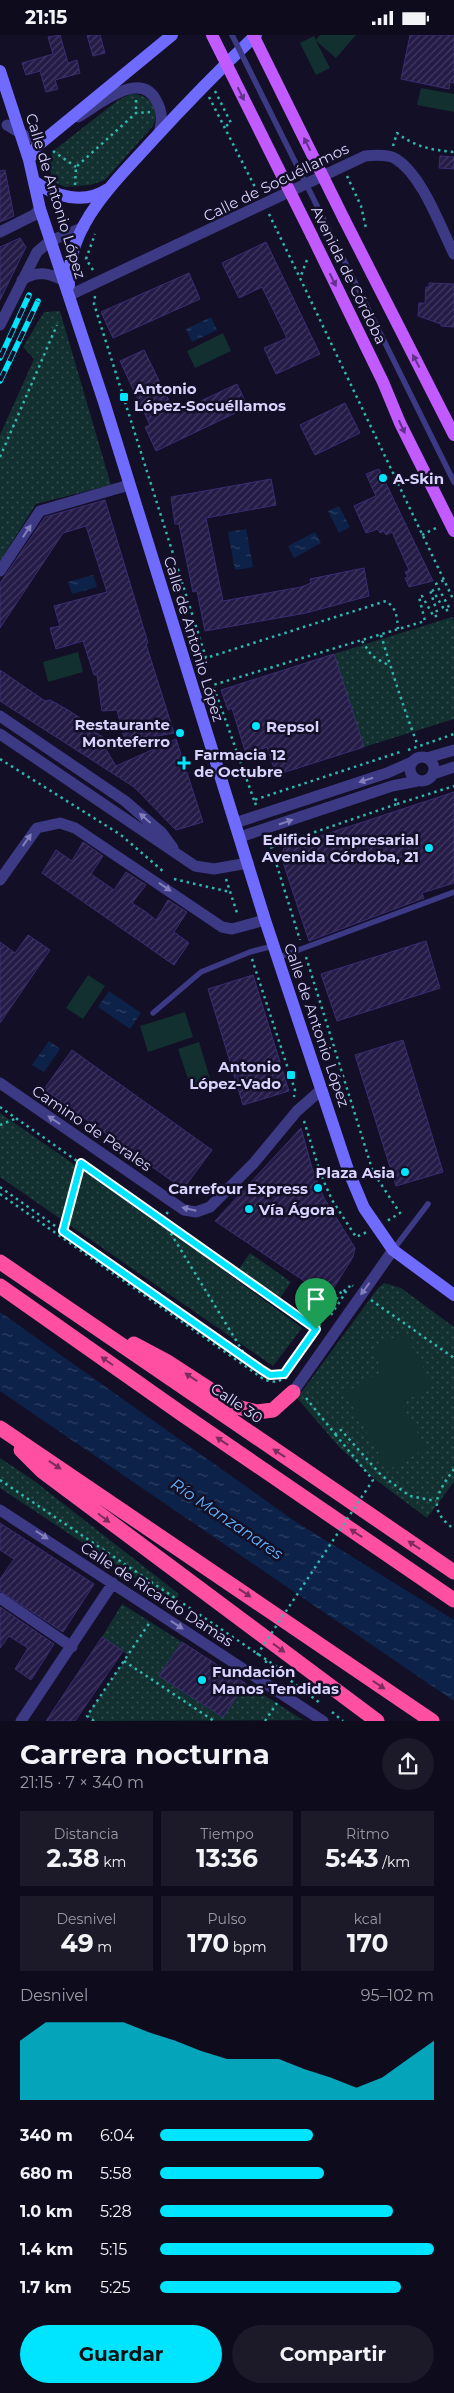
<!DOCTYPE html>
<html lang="es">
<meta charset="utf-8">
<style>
:root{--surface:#0e0b1c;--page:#1c1929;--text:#f1f3f6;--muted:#9b9ba3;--accent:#00e5ff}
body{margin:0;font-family:Montserrat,sans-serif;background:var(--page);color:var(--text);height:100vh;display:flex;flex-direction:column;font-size:19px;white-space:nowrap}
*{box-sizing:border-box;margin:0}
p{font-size:16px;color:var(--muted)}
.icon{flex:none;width:28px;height:28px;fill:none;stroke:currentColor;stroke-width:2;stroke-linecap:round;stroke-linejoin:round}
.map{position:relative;height:1686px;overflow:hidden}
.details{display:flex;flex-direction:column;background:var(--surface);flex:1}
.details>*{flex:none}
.pin{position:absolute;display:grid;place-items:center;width:42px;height:42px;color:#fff;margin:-51px -21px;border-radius:50% 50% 50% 0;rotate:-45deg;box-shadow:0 0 5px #0007}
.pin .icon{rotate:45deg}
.round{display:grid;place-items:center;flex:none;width:52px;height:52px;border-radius:26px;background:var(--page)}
.head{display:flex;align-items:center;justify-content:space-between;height:85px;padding:0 20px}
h1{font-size:28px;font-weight:700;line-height:38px}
.stats{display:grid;grid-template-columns:repeat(3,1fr);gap:8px;height:85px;padding:5px 20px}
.stats div{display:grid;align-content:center;border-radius:0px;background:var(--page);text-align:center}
.stats b{font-size:25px;font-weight:700}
.stats small{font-size:14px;font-weight:400}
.stats p{font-size:14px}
.chart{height:140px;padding:10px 20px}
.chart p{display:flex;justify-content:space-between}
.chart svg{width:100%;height:90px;margin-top:5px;fill:var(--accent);opacity:.7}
.action{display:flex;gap:10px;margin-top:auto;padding:10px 20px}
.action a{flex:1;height:58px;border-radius:30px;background:var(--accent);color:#111;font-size:20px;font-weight:700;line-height:58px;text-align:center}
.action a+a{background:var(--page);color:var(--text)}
ul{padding:0 20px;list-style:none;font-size:16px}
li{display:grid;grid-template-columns:80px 60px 1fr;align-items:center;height:38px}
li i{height:12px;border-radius:6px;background:var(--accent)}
.status{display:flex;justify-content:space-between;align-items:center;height:35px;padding:0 25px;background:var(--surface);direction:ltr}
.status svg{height:14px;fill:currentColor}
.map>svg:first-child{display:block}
.green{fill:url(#green-dots)}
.pitch{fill:#12302f}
.water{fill:url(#water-ripples)}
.building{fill:url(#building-hatch);stroke:#3b2d73}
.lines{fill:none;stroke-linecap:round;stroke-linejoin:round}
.path{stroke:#2fb8b0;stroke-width:2.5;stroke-dasharray:2.5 4;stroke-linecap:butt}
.lane{stroke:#3d3a85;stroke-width:5.5}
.street{stroke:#3d3a85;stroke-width:11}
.secondary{stroke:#6f6bff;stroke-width:12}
.primary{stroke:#c25bff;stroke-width:12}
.highway{stroke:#ff4fa3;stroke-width:15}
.rail-casing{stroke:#00e5ff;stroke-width:5.5}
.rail{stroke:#130f26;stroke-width:4;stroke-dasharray:11;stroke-linecap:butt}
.path-bridge{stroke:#2fb8b0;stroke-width:2.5;stroke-dasharray:2.5 4;stroke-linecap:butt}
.lane-bridge{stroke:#3d3a85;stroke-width:5.5}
.primary-bridge{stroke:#c25bff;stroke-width:12}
.oneway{fill:#623188}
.oneway2{fill:#837fbc}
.oneway3{fill:#7d2c5e}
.route-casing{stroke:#fff;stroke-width:10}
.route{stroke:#00e5ff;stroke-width:6}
.poi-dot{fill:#00e5ff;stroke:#130f26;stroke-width:2}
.labels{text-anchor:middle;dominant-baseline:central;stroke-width:5;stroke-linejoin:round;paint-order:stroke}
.street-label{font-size:15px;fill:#d9d4ff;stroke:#130f26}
.poi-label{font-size:15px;font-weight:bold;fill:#d9d4ff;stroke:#130f26;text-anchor:start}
.water-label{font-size:16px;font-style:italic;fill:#62b6ff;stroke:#130f26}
</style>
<div class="status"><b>21:15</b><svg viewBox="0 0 49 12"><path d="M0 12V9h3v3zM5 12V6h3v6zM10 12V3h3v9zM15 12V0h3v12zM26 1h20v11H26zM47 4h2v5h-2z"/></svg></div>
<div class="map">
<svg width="454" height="1686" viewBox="0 0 454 1686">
<defs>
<pattern id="green-dots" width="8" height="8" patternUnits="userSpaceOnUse" patternTransform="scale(1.25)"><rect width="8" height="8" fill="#12302f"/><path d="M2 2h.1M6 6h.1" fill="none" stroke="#344d4e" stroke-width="1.8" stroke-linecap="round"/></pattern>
<pattern id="water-ripples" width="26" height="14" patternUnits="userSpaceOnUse" patternTransform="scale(1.25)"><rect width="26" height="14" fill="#0c2248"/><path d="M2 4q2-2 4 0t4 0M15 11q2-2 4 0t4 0" fill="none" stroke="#2f4163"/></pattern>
<pattern id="building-hatch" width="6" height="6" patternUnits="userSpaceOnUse" patternTransform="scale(1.25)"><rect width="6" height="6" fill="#241b47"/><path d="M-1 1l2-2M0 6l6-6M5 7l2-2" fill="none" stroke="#433b63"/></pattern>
</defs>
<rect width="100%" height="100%" fill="#130f26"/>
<path class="green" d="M 130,59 C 150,59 161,72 153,91 L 105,145 L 90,150 L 65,152 L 54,147 L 48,130 L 53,116 L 117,66 Z
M 60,276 L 111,450 L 36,469 L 0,526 L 0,400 L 34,324 L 23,312 L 44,277 Z
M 452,582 L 454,586 L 454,684 L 364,712 L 334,619 Z
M 0,1078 L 170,1196 L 302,1293 L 273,1331 L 0,1142 Z
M 250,1218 L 291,1247 L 280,1263 L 239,1234 Z
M 384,1248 L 401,1253 L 454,1292 L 454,1447 L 427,1483 L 376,1445 L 340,1413 L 297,1363 L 378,1253 Z
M 0,1423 L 33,1445 L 179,1559 L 175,1569 L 0,1453 Z
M 122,1569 L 182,1607 L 159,1641 L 223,1682 L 245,1648 L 303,1685 L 94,1686 L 87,1681 L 128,1620 L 102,1602 Z"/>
<path class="pitch" d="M 320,0 L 356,0 L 336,23 L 316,6 L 330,33 L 316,40 L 300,8 L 314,1 L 316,5 Z
M 421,53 L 454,59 L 454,77 L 417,70 Z
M 223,298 L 231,316 L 195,333 L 187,316 Z
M 78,617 L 83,637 L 48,647 L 43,627 Z
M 88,940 L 105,951 L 83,984 L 66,973 Z
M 185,977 L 193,1002 L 148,1017 L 140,991 Z
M 199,1007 L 212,1050 L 192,1056 L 178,1014 Z
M 404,1297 L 433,1351 L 401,1368 L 426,1413 L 388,1435 L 345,1358 L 383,1336 L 372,1315 Z"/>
<path class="water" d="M 211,282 L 217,295 L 192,307 L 186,294 Z
M 339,471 L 350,492 L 339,498 L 328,476 Z
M 246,494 L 253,532 L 235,535 L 228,497 Z
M 315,497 L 321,508 L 294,523 L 288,511 Z
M 93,540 L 97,552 L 72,559 L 68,547 Z
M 109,956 L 141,978 L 130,994 L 98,972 Z
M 49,1006 L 60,1014 L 44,1037 L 32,1030 Z
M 0,1277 L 296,1487 L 454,1585 L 454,1666 L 0,1356 Z"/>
<path class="building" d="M 60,0 L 68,28 L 77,25 L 80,38 L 55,45 L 58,54 L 46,57 L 40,36 L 26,40 L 22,28 L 53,19 L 48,2 Z
M 87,0 L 100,0 L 105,18 L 93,21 Z
M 410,0 L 454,0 L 454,48 L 450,47 L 449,54 L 401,44 Z
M 440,121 L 454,122 L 454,134 L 439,133 Z
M 5,135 L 14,181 L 0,187 L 0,136 Z
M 20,203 L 26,212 L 0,265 L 0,212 Z
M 266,207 L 320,319 L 276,339 L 264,313 L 287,303 L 262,252 L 239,263 L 222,228 Z
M 189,238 L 200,264 L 113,303 L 101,277 Z
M 429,248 L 454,249 L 454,292 L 441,291 L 441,289 L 418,281 L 419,268 L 425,268 L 426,252 L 429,252 Z
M 144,315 L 175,378 L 237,349 L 248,372 L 156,416 L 145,392 L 150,390 L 120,326 Z
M 345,368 L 360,398 L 315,420 L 300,390 Z
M 379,434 L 433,546 L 409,552 L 405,543 L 408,542 L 405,537 L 409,535 L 392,497 L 386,500 L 384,496 L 380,498 L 378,494 L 366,498 L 354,471 L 376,461 L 366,439 Z
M 271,444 L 276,470 L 206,483 L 223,566 L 301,552 L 311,548 L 310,544 L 364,533 L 369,561 L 306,578 L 205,596 L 197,556 L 193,557 L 179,489 L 175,489 L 171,462 Z
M 105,465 L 148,608 L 146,609 L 174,698 L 125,707 L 117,675 L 102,676 L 97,640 L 94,640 L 83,606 L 56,614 L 50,593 L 60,591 L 54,571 L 107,557 L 86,491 L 63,498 L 0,593 L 0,548 L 45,482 Z
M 334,619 L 364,712 L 276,740 L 267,712 L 246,719 L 232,673 L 228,675 L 221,655 Z
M 0,635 L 45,666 L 50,665 L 68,675 L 89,689 L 87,692 L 114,709 L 104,711 L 116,731 L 176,704 L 203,787 L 176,795 L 134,752 L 0,666 Z
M 454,757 L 454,848 L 422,858 L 424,863 L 309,906 L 281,821 L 284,813 Z
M 83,807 L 103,821 L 91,839 L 104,848 L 114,855 L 126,837 L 146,850 L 132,868 L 146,877 L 156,885 L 168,865 L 187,877 L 174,897 L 189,908 L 174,930 L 42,838 L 56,815 L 72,826 Z
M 28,900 L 50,915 L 0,988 L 0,907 L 15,918 Z
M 426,906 L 440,953 L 337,986 L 321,939 Z
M 253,940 L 289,1056 L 243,1070 L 208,954 Z
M 403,1005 L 443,1137 L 396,1151 L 355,1020 Z
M 72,1015 L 212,1115 L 183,1154 L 44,1054 Z
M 301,1093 L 312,1133 L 324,1163 L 355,1213 L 353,1222 L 328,1262 L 215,1186 Z
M 0,1488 L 94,1549 L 63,1597 L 0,1556 L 0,1544 L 14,1524 L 0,1515 Z
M 0,1572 L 54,1609 L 31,1645 L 15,1634 L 28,1613 L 9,1601 L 0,1613 Z
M 102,1602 L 123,1616 L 75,1686 L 46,1686 Z
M 182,1607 L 245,1648 L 223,1682 L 159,1641 Z"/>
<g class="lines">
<path class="path" d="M 215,56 L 231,88 L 224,92
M 209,62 L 258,158
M 136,65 L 136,78
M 393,111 L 397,98 C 415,112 432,115 454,117
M 53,116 L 76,132
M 347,141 L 361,171 L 366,193
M 75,150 L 76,132 L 136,78 L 150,77
M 269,179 L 300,243
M 307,225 L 300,243 L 454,566
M 93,235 L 86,224 L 95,199
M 95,261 L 94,269 L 206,623 L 386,566 C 397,574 397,582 398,594
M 0,422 L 57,290
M 422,500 L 438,492
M 381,600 C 392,637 404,674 418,711
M 362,606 L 372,621 L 390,631
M 408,715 L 454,699
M 0,724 L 121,800 L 165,838
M 254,765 L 213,650 L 425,586 L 419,562 L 422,561 L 434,582 L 438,580 L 430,555 L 432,554 L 445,576 L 450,574 L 436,549 L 444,545
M 397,769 L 454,751
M 256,770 L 254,765 L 403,716
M 269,805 L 300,905
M 271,812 L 397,769 L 395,763
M 174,844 L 230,857
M 226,844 L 238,881
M 306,922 L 373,1137 L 400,1178 L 387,1186
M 252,924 L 295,1055 L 294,1062
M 0,1072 L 317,1294 L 343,1254 L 346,1257
M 304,1086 L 321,1140 L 332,1165 L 356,1202 L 367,1197
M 0,1090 L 17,1083
M 0,1152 L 158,1264 L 270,1340 L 284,1339 L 317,1294
M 0,1159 L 265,1345 L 276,1347 L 288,1342
M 168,1177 L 162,1184 L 248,1325
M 63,1197 L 81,1128
M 371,1265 L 454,1323
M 331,1280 L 351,1249 L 353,1251
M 306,1363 L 335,1399 L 341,1395 L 381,1440 L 410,1461 L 436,1466
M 454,1434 C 437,1458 426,1474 454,1494
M 0,1445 L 295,1644
M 124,1626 L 214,1686
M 265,1626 L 320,1668
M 332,1677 L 343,1686
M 94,1686 L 87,1681 L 150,1587
M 265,1686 L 277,1668"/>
<path class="lane" d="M 327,191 L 454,447
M 277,923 L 454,857
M 153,978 L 201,937 L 250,917 L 273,911
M 393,1215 L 428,1169"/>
<path class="street" d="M 78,82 C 98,71 139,34 156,65 C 163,77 162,86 159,99
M 7,90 L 27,102 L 45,104
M 0,197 L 34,180 L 40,174
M 22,245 C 37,235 49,238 65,246
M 70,260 L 365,121 C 375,120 388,119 396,124 C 422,140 440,191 454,219
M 0,290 L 37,217 L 50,206 L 84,192
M 0,536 L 40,476 L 129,450
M 0,681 L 125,766 L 162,798 L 173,813
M 0,699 L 195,831 L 214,834 L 248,828
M410 734a12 12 0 1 1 24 0a12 12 0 1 1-24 0Z
M 427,723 L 454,715
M 433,739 L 454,732
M 235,788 L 387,738 L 412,727
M 240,802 L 392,751 L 417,746
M 0,845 L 37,793 L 60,788 L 75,793 L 222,892 L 232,894 L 265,885
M 0,1048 L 184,1175 L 196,1177 L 210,1172 L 253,1129 L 297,1076 L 322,1054
M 293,1357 L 393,1215
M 0,1475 L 323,1686
M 0,1563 L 72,1612
M 21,1686 L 113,1548"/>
<path class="secondary" d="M 0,36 L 29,125 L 40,174 L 104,367 L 265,885 L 348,1135 L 364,1173 L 393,1215 L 454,1260
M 29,125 L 37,111 L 172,0
M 34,146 C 55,162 84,170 108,154
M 69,250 C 66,191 116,146 152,106 C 186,69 220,34 256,0"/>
<path class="primary" d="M 344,184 L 454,400
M 312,201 L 383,347 L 400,388 L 454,496"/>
<path class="highway" d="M 0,1227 L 454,1537
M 0,1251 L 182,1379 L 454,1565
M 134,1309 L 166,1326 L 237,1372 L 257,1377 L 273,1375 L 293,1357
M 0,1393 L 432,1686
M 21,1415 L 42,1436 L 377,1686"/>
<defs>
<path id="rail" d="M 0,323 L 29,260
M 0,346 L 38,266"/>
</defs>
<use href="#rail" class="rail-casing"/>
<use href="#rail" class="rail"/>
<path class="path-bridge" d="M 257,1620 L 373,1445 L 335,1399"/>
<path class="lane-bridge" d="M 232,0 L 327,191"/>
<path class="primary-bridge" d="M 212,0 L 312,201
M 253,0 L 344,184"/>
</g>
<defs><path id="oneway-solid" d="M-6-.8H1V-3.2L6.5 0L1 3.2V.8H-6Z" transform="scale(1.25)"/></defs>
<g class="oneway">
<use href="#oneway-solid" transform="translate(241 59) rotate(64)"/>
<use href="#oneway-solid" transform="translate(307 109) rotate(-116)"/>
<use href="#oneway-solid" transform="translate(333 245) rotate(64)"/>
<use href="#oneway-solid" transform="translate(416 326) rotate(-118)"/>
<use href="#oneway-solid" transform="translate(402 392) rotate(65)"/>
</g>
<g class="oneway2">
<use href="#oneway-solid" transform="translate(27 496) rotate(-56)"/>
<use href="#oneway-solid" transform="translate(366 745) rotate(162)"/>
<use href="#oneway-solid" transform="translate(145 783) rotate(-139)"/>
<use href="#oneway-solid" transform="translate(286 787) rotate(-19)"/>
<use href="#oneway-solid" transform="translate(27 805) rotate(-55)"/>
<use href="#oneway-solid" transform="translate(165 852) rotate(34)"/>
<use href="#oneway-solid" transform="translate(54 1085) rotate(-146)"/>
<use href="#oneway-solid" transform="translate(189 1174) rotate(-167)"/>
<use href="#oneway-solid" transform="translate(365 1254) rotate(126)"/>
<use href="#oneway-solid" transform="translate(42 1500) rotate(33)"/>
<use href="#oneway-solid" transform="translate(177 1590) rotate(33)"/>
</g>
<g class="oneway3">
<use href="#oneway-solid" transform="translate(107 1326) rotate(-145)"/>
<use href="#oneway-solid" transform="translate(191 1342) rotate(-147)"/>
<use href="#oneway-solid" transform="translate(222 1406) rotate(-146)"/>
<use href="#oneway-solid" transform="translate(279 1418) rotate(-146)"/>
<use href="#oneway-solid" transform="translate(55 1430) rotate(34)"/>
<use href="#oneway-solid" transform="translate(104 1483) rotate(37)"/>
<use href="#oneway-solid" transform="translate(356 1498) rotate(-146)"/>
<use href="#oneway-solid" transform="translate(414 1510) rotate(-146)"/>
<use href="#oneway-solid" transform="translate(245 1558) rotate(34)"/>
<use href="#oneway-solid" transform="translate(279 1613) rotate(36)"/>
<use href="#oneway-solid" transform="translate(379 1650) rotate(34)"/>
</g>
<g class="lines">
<defs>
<path id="route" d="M 81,1128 L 316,1294 L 284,1339 L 270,1340 L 262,1335 L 63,1196 Z"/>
</defs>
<use href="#route" class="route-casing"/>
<use href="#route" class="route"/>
</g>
<g class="poi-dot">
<rect x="119" y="357" width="10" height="10" rx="2.5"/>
<circle cx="383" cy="443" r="5"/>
<circle cx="256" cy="691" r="5"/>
<circle cx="180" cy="698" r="5"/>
<path d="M181.5 720.5h5v5h5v5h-5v5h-5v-5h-5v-5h5z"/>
<circle cx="429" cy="813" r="5"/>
<rect x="286" y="1035" width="10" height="10" rx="2.5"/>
<circle cx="405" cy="1137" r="5"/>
<circle cx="318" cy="1153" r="5"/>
<circle cx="249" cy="1174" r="5"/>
<circle cx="202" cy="1645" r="5"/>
</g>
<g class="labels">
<g class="street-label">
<text transform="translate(276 147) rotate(-26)">Calle de Socuéllamos</text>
<text transform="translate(56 161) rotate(73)">Calle de Antonio López</text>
<text transform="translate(349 240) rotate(64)">Avenida de Córdoba</text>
<text transform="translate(194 604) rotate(73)">Calle de Antonio López</text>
<text transform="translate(317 990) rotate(71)">Calle de Antonio López</text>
<text transform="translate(92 1093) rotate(34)">Camino de Perales</text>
<text transform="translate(237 1368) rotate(34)">Calle 30</text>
<text transform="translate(157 1559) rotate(33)">Calle de Ricardo Damas</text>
</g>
<g class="poi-label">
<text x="134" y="353">Antonio<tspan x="134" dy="17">López-Socuéllamos</tspan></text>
<text x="393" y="443">A-Skin</text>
<text x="170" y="689" text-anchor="end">Restaurante<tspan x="170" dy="17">Monteferro</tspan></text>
<text x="266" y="691">Repsol</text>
<text x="194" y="719">Farmacia 12<tspan x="194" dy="17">de Octubre</tspan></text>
<text x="419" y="804" text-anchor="end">Edificio Empresarial<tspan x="419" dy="17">Avenida Córdoba, 21</tspan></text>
<text x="281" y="1031" text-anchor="end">Antonio<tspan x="281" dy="17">López-Vado</tspan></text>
<text x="395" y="1137" text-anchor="end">Plaza Asia</text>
<text x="308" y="1153" text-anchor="end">Carrefour Express</text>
<text x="259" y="1174">Vía Ágora</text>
<text x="212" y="1636">Fundación<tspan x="212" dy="17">Manos Tendidas</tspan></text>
</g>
<g class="water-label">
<text transform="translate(227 1484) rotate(34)">Río Manzanares</text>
</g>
</g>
</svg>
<div class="pin" style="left:316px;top:1294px;background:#1e9e55"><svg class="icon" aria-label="arrive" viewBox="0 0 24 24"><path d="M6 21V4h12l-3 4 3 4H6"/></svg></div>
</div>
<section class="details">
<div class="head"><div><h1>Carrera nocturna</h1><p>21:15 · 7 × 340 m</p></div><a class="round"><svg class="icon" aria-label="share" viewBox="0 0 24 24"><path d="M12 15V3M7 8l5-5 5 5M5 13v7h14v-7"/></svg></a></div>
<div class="stats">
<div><p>Distancia</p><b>2.38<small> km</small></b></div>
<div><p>Tiempo</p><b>13:36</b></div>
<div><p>Ritmo</p><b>5:43<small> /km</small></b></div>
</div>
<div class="stats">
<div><p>Desnivel</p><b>49<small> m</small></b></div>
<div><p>Pulso</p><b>170<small> bpm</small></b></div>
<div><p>kcal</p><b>170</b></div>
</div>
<div class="chart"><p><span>Desnivel</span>95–102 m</p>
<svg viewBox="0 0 160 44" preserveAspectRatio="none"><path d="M0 44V15L10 6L20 6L30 6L40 6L50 11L60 15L70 20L80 24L90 24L100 24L110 29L120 33L130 38L140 33L150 24L160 15V44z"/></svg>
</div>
<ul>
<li><b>340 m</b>6:04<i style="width:56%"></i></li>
<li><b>680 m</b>5:58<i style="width:60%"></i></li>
<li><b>1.0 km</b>5:28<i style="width:85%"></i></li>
<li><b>1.4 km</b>5:15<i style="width:100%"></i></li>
<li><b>1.7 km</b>5:25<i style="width:88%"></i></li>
</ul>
<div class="action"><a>Guardar</a><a>Compartir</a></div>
</section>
